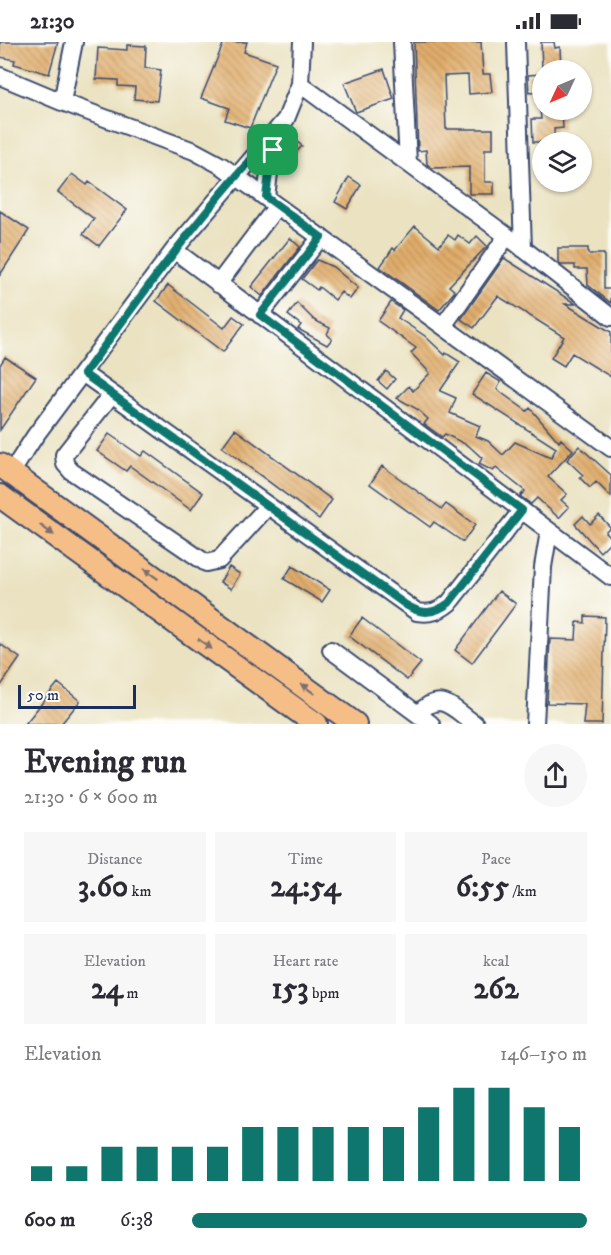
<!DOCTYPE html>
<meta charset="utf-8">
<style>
:root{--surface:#fff;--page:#f7f7f7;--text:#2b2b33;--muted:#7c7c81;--accent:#0f766e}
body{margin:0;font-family:"IM FELL DW Pica",serif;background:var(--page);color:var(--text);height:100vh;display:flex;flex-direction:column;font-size:22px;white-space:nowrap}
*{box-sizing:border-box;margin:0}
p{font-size:20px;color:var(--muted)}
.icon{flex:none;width:33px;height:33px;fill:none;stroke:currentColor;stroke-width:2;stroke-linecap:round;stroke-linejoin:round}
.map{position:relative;height:682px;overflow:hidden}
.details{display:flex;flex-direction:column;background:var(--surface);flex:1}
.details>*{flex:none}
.needle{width:39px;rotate:226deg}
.buttons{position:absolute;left:532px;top:18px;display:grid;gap:12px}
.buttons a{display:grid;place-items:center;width:60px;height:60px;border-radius:50%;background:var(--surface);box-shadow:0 2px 4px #0004;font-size:30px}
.scale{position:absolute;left:18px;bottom:15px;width:118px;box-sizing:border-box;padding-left:6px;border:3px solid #1b2f5e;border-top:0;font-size:16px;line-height:21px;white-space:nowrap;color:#1b2f5e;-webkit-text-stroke:4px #fdfcf7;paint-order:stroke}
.pin{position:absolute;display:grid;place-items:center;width:51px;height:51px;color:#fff;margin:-26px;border-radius:12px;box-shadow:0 3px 9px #0006}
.round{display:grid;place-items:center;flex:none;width:63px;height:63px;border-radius:32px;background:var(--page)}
.head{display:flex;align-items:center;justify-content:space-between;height:102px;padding:0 24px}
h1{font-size:33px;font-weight:800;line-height:45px}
.stats{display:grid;grid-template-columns:repeat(3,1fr);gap:9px;height:102px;padding:6px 24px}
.stats div{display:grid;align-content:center;border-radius:0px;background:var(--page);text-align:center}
.stats b{font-size:30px;font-weight:800}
.stats small{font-size:16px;font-weight:400}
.stats p{font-size:16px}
.chart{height:168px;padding:12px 24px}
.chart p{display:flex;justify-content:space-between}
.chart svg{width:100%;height:108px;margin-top:6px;stroke:var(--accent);stroke-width:6}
ul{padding:0 24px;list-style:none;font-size:20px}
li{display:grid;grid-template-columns:96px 72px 1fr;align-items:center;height:45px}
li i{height:15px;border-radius:8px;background:var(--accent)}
.status{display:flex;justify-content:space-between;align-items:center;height:42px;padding:0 30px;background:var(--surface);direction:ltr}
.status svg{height:16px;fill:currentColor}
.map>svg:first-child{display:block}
.building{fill:url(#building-back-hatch)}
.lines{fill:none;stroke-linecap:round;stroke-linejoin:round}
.minor-casing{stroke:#3a4a6d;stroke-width:20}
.major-casing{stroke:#3a4a6d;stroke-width:26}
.minor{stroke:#fff;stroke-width:16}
.major{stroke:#f6be87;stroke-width:22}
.oneway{fill:#7e6f70}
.route-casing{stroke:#fff;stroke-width:12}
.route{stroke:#0f766e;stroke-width:8}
</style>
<div class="status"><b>21:30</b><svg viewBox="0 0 49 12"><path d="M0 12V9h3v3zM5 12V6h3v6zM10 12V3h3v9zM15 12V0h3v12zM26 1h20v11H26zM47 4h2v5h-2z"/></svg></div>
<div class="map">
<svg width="611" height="682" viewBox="0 0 611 682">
<defs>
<pattern id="building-back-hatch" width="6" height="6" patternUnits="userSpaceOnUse" patternTransform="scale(1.5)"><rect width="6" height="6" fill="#e1ad6b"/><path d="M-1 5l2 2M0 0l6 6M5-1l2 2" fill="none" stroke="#b68d5b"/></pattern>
</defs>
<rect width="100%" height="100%" fill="#fdfcf7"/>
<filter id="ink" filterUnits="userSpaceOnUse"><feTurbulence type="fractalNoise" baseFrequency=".0167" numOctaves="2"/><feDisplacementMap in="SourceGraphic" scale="12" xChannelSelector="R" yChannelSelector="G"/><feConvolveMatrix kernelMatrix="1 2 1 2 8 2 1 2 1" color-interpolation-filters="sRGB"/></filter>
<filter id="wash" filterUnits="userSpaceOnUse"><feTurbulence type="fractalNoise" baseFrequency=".008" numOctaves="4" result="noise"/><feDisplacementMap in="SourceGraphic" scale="24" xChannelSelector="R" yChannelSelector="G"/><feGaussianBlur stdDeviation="1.35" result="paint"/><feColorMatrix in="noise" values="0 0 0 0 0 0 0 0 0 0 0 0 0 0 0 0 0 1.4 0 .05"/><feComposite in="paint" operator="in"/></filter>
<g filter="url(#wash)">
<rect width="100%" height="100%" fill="#eae2c1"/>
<g id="blocks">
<path class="building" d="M 0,0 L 58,0 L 49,32 L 14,22 L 15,18 L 0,15 Z
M 224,0 L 247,0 L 244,10 L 276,21 L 250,86 L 225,78 L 229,66 L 201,56 Z
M 414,0 L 481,0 L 483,32 L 490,32 L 492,50 L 469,52 L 468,33 L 444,34 L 446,87 L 493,87 L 493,107 L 485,107 L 485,140 L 494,140 L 494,152 L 469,152 L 469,125 L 432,126 L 427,122 L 426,108 L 418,109 Z
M 541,0 L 554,0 L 555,6 L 560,5 L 561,28 L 542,28 Z
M 127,3 L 146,4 L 145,26 L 161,28 L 157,59 L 134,57 L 135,45 L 118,44 L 118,38 L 96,37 L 98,6 L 127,8 Z
M 384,27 L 394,57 L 356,70 L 344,41 Z
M 543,32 L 543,50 L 529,51 L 528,33 Z
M 540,68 L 562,68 L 563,86 L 554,87 L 555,100 L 533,100 L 532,77 L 541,77 Z
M 292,95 L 302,104 L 292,115 L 283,107 Z
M 72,132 L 87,143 L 89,140 L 127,168 L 99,204 L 83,192 L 94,177 L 58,150 Z
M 349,135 L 361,143 L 347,167 L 335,160 Z
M 0,169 L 29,188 L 0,233 Z
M 415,184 L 439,204 L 448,193 L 455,198 L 458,193 L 470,202 L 477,194 L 487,204 L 449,244 L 455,249 L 439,268 L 380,225 L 393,206 L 395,208 Z
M 290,196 L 300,205 L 262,254 L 251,245 Z
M 558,206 L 588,206 L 588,212 L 604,212 L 604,247 L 611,247 L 611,261 L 588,243 L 587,227 L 575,227 L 575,223 L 561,223 L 558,220 Z
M 504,216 L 576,262 L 565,262 L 611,290 L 611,335 L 572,311 L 564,324 L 551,316 L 564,295 L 498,254 L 474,286 L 461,277 Z
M 317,218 L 333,225 L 358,246 L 350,257 L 341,250 L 335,258 L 319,245 L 317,248 L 302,237 Z
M 168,243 L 224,286 L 233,274 L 244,282 L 223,310 L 156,259 Z
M 391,260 L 403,268 L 398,276 L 425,294 L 445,313 L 446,311 L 460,320 L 440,349 L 456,356 L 450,371 L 480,384 L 476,394 L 488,399 L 503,413 L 515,400 L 551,416 L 556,406 L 472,352 L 486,331 L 501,340 L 497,347 L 503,352 L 527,369 L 530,366 L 559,400 L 561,397 L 573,408 L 548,435 L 567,452 L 561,458 L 569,465 L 559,476 L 537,456 L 531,462 L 520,454 L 525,449 L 496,426 L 493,429 L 479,422 L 482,416 L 469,404 L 445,392 L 442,395 L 424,382 L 428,377 L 417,367 L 397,356 L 409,344 L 413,349 L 430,331 L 411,311 L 416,306 L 378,279 Z
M 297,261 L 314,278 L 330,286 L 327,292 L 332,297 L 327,303 L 298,287 L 301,283 L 288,273 Z
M 5,315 L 36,335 L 0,388 L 0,323 Z
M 386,329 L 395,337 L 387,347 L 378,339 Z
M 235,387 L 332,458 L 319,477 L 222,405 Z
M 109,392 L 141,414 L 145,409 L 203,451 L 191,468 L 130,424 L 126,429 L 97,409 Z
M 579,404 L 611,433 L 611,455 L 596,440 L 590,446 L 580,436 L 583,433 L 567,418 Z
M 382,424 L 442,467 L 446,462 L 475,483 L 463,500 L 434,480 L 430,485 L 370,442 Z
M 599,473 L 610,485 L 605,490 L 611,496 L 611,499 L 600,510 L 575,482 L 583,474 L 590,482 Z
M 292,524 L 330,548 L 322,560 L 284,537 Z
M 229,525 L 240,532 L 231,547 L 220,540 Z
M 499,549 L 516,562 L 472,621 L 455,608 Z
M 585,574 L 605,575 L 602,682 L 583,682 L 585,662 L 547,661 L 550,597 L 576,598 L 577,580 L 585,581 Z
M 362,576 L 421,621 L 407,638 L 349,594 Z
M 0,602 L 20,616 L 0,645 Z
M 58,641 L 80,659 L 61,682 L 25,682 Z"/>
</g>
</g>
<g filter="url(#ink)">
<use href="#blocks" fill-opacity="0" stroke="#3a4a6d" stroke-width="1.5"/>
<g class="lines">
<defs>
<path id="minor" d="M 402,0 L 408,121
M 516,0 L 523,207
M 0,34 L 62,60 L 194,109 L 222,124 L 611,406
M 300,42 L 507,194 L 611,275
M 62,60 L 74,0
M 266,155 L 274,92
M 174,208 L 611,535
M 218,242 L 277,164
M 260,273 L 321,195
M 443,284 L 507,194
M 84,332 L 417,570 C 430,572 438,570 449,561 L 522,468
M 112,352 L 64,413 L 65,422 L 71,429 L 206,521 L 219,518 L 268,464
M 11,431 L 35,394 L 174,208 L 286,77 L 300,42 L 302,0
M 331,608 L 431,682
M 418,672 C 440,647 453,667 475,682
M 535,682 L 543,525 L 549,489"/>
<path id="major" d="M 0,423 L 355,682
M 0,454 L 316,682"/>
</defs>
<use href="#minor" class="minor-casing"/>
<use href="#major" class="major-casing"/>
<use href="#minor" class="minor"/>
<use href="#major" class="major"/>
</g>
<defs><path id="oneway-solid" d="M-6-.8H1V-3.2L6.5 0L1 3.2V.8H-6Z" transform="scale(1.5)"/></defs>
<g class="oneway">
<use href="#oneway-solid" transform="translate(47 488) rotate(36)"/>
<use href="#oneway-solid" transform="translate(151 532) rotate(-145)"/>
<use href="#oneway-solid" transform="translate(205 602) rotate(36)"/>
<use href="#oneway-solid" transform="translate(308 647) rotate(-143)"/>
</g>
</g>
<g class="lines" filter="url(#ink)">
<defs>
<path id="route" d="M 274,92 L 266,155 L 321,195 L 260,273 L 522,468 L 449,561 C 434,572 422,573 406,563 L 84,332 C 144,249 204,167 274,92 Z"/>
</defs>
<use href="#route" class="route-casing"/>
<use href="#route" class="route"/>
</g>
</svg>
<div class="buttons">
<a><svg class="needle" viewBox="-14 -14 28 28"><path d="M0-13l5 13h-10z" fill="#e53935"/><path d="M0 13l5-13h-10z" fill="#7c7c81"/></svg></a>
<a><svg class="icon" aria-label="layers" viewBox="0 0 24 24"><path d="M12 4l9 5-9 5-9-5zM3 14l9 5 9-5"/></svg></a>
</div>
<div class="scale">50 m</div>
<div class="pin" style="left:273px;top:108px;background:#1e9e55"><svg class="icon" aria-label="arrive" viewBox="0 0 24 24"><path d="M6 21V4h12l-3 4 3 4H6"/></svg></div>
</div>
<section class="details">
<div class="head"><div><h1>Evening run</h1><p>21:30 · 6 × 600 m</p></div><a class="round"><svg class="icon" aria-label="share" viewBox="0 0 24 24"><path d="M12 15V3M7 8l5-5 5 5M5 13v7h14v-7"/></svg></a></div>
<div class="stats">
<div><p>Distance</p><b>3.60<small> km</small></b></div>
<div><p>Time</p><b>24:54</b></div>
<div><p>Pace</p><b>6:55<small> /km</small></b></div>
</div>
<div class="stats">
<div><p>Elevation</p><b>24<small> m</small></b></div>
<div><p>Heart rate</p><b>153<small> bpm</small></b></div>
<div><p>kcal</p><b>262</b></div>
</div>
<div class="chart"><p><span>Elevation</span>146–150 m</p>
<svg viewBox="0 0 160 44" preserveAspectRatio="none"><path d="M5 44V38M15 44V38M25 44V30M35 44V30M45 44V30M55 44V30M65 44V22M75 44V22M85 44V22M95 44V22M105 44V22M115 44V14M125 44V6M135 44V6M145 44V14M155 44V22"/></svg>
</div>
<ul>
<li><b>600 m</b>6:38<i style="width:100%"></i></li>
</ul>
</section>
